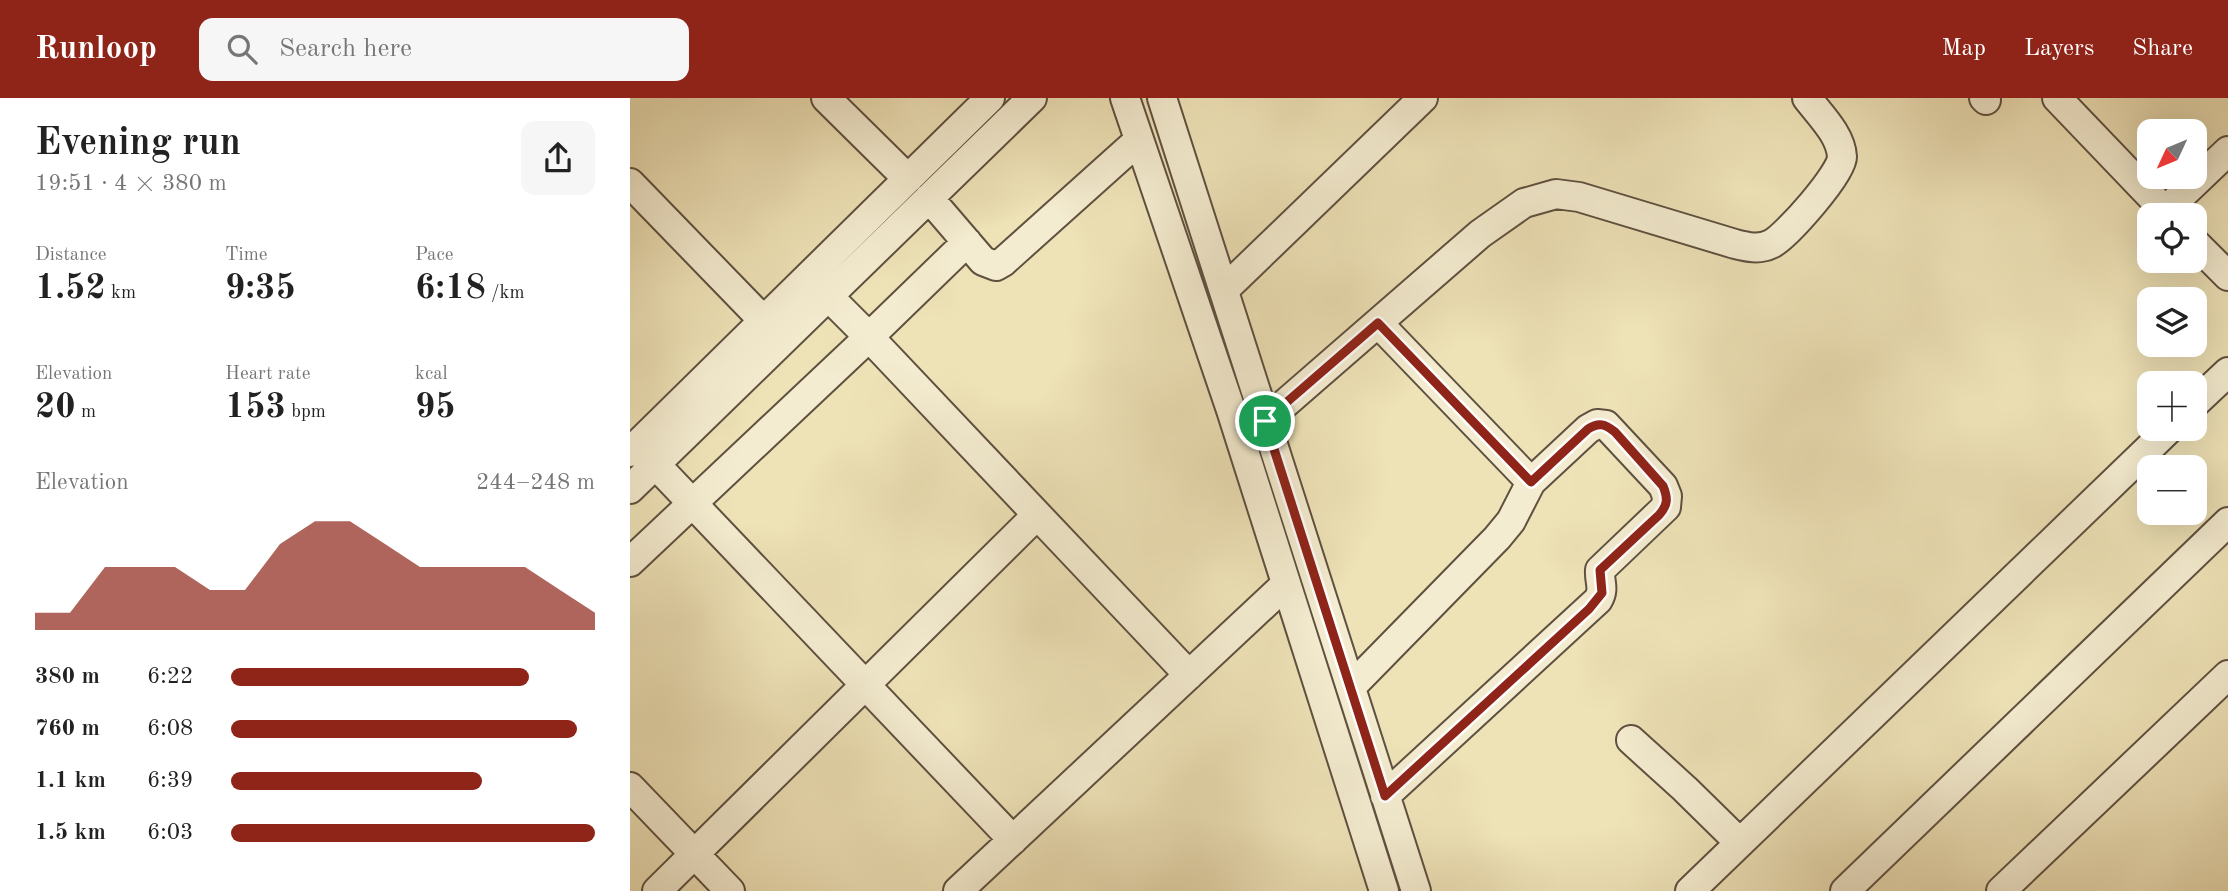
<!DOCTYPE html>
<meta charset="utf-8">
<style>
:root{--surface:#fff;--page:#f6f6f6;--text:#222;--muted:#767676;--accent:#8f2418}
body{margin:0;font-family:"Old Standard TT",serif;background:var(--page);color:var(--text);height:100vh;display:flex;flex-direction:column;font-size:26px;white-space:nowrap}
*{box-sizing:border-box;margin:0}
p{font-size:23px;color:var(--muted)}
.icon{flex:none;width:38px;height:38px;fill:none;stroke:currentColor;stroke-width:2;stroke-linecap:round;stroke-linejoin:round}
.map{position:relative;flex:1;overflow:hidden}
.panel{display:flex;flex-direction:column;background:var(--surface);width:630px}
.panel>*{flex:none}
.needle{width:46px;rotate:226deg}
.buttons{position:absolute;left:1507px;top:21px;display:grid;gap:14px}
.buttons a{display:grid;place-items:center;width:70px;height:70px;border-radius:14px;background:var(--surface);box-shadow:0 7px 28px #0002;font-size:35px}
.pin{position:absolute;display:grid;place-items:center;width:60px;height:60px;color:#fff;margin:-30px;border:4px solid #fff;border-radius:50%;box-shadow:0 2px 7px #0007}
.round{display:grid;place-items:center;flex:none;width:74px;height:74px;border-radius:14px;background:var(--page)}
.summary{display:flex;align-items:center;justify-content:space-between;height:119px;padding:0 35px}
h1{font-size:38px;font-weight:600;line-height:52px}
.stats{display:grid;grid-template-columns:repeat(3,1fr);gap:10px;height:119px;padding:7px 35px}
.stats div{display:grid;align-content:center}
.stats b{font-size:35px;font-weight:600}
.stats small{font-size:19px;font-weight:400}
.stats p{font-size:19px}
.chart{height:196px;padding:14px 35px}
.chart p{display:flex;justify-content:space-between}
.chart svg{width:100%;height:126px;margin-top:7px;fill:var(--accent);opacity:.7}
ul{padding:0 35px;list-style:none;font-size:23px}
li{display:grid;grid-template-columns:112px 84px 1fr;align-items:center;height:52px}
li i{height:18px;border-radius:9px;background:var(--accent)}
header{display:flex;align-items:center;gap:42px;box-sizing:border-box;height:98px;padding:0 35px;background:var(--accent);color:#fff}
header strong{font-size:33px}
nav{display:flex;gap:38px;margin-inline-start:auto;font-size:24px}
.search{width:490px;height:63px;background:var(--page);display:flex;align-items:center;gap:18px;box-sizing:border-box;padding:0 24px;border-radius:14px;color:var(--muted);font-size:26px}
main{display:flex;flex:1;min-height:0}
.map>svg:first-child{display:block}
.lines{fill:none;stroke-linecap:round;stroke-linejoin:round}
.minor-casing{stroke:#5f5040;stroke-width:32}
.minor{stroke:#f4ecd0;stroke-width:28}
.route-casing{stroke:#fff;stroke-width:14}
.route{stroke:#8f2418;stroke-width:9}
</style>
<header>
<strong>Runloop</strong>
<div class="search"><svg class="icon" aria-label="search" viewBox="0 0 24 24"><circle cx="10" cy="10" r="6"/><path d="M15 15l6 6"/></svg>Search here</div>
<nav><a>Map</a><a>Layers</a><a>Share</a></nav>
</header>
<main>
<section class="panel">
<div class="summary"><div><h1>Evening run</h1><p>19:51 · 4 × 380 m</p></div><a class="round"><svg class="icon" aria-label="share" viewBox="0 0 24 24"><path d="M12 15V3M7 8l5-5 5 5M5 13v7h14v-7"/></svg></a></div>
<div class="stats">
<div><p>Distance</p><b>1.52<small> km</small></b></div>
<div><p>Time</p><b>9:35</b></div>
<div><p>Pace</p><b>6:18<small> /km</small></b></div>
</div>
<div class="stats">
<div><p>Elevation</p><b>20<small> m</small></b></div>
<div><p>Heart rate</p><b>153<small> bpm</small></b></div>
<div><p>kcal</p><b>95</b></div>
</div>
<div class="chart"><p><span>Elevation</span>244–248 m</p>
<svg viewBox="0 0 160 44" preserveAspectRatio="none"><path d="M0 44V38L10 38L20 22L30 22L40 22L50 30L60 30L70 14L80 6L90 6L100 14L110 22L120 22L130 22L140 22L150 30L160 38V44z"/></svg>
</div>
<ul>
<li><b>380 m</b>6:22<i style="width:82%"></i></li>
<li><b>760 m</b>6:08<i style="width:95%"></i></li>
<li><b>1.1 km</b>6:39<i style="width:69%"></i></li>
<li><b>1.5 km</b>6:03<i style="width:100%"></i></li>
</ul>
</section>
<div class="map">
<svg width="1598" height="793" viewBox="0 0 1598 793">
<rect width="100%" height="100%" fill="#eee2b7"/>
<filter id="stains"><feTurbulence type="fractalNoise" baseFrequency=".00286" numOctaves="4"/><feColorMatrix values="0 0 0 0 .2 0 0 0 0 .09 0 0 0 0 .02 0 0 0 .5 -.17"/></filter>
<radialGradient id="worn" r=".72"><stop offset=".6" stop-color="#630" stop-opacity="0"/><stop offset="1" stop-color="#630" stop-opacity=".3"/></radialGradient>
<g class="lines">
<defs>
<path id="minor" d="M 196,0 L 278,81
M 495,0 L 601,312 L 754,793
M 532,0 L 786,793
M 1354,0 L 1356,2
M 1427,0 L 1539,117
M 0,85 L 133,222
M 299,100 L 353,163 L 366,168 L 373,164 L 509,42
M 1535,113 L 1598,53
M 1564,144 L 1598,178
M 594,192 L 793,0
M 198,198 L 239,239 L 559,577
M 748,225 L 901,384
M 1564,306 L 1598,274
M 635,323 L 850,136 L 894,105 L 926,96 L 949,99 L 1105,146 C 1117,149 1129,152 1141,146 C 1156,139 1213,74 1212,59 C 1211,37 1190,17 1177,0
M 0,354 L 360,0
M 25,366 L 383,742
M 0,391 L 402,0
M 0,464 L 239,239 L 337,144
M 721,589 L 867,440 L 881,423 L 901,384 L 958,331 L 967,326 L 976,327 L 1033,388 L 1037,398 L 1036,409 L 970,472 C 969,484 975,490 968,502 L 755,698
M 1001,642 L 1055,691 L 1110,745
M 0,689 L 100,793
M 27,793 L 407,417
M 328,793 L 656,486
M 1060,793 L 1539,331
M 1215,793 L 1598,424
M 1371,793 L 1598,577"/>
</defs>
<use href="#minor" class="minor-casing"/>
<use href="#minor" class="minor"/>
</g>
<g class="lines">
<defs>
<path id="route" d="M 748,225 L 901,384 L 958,331 C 969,324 975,326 985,334 L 1033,388 C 1038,400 1038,407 1029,417 L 970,472 L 972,495 L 959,511 L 755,698 L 635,323 Z"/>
</defs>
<use href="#route" class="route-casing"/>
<use href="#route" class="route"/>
</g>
<rect width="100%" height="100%" filter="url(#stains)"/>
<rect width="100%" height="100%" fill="url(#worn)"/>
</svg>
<div class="buttons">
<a><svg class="needle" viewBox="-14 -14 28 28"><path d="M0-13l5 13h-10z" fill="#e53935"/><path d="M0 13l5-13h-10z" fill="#767676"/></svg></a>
<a><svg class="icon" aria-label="locate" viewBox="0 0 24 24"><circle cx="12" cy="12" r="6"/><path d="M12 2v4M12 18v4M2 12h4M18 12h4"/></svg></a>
<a><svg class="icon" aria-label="layers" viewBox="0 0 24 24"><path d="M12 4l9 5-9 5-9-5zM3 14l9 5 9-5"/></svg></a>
<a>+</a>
<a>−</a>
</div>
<div class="pin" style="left:635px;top:323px;background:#1e9e55"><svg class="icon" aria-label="arrive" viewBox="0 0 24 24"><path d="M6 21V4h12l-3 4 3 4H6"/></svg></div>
</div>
</main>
